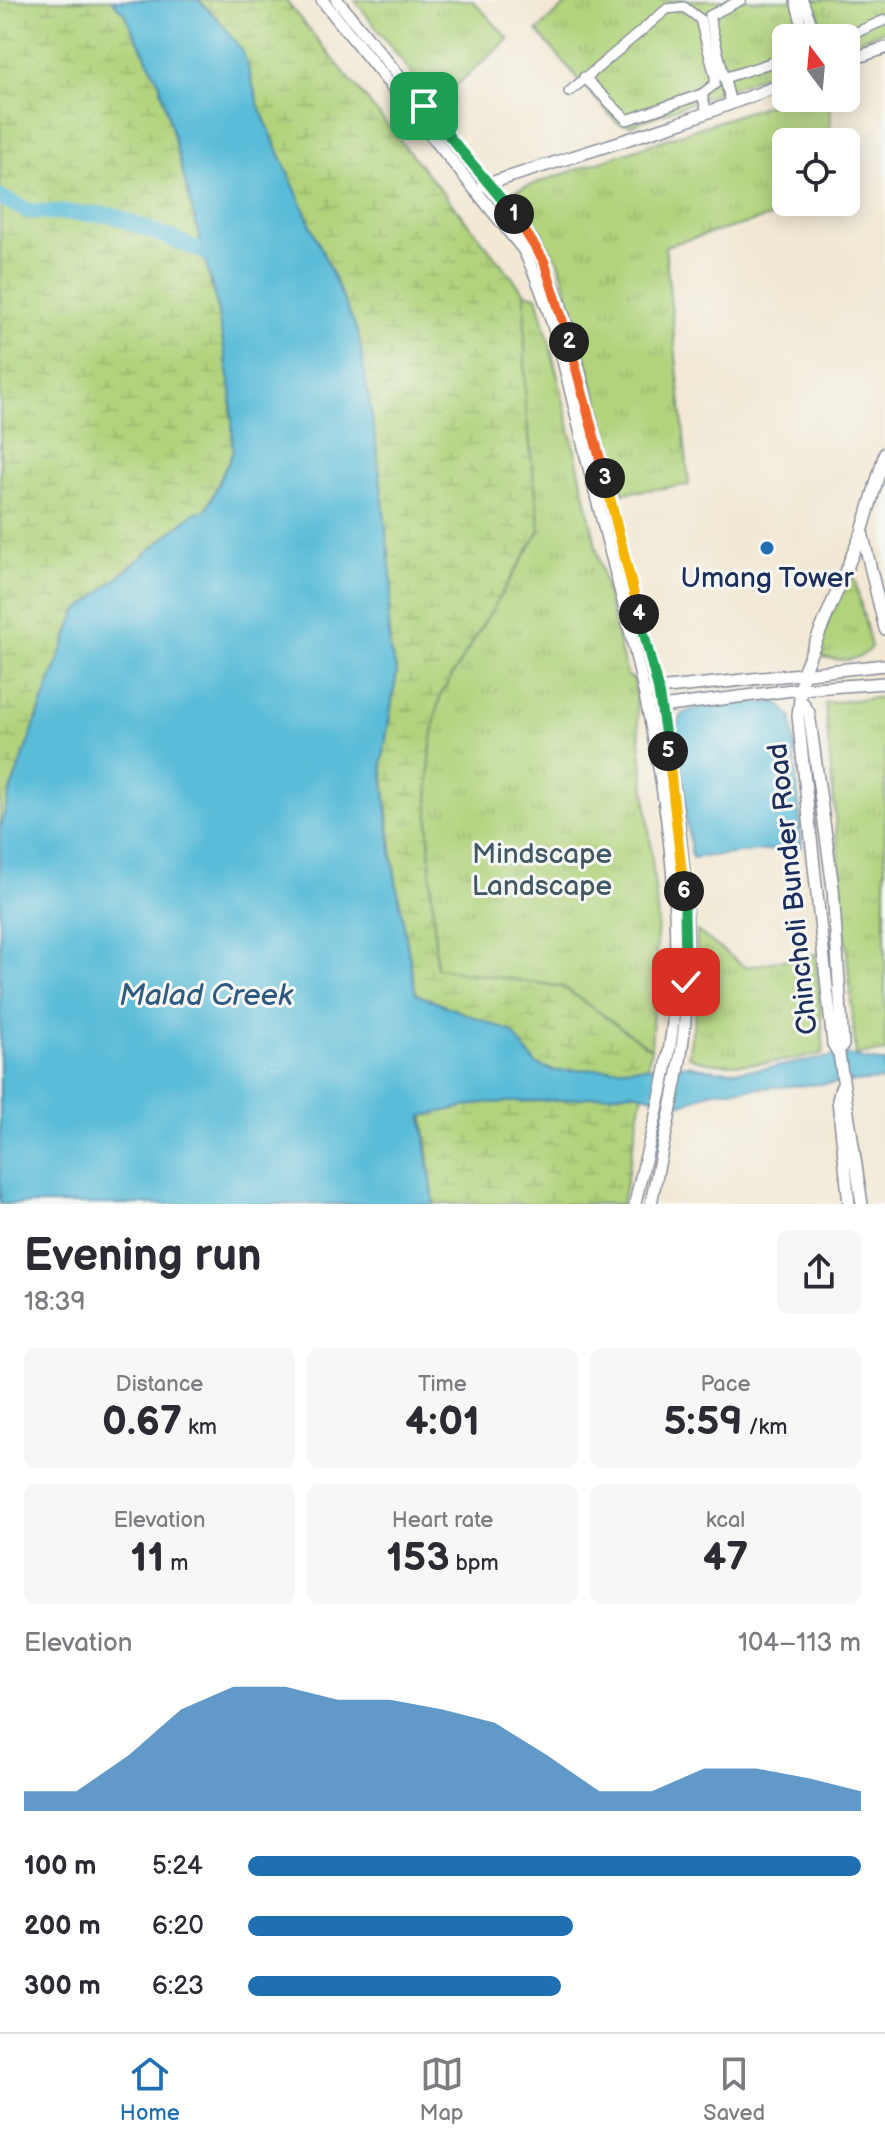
<!DOCTYPE html>
<meta charset="utf-8">
<style>
:root{--surface:#fff;--page:#f7f7f7;--text:#2b2b33;--muted:#7c7c81;--line:#e1e1e2;--accent:#1f6fb2}
body{margin:0;font-family:"Balsamiq Sans",sans-serif;background:var(--page);color:var(--text);height:100vh;display:flex;flex-direction:column;font-size:30px;white-space:nowrap}
*{box-sizing:border-box;margin:0}
p{font-size:26px;color:var(--muted)}
.icon{flex:none;width:44px;height:44px;fill:none;stroke:currentColor;stroke-width:2;stroke-linecap:round;stroke-linejoin:round}
.map{position:relative;height:1204px;overflow:hidden}
.details{display:flex;flex-direction:column;background:var(--surface);flex:1}
.details>*{flex:none}
.needle{width:52px;rotate:344deg}
.buttons{position:absolute;left:772px;top:24px;display:grid;gap:16px}
.buttons a{display:grid;place-items:center;width:88px;height:88px;border-radius:12px;background:var(--surface);box-shadow:0 4px 20px #0003;font-size:40px}
.pin{position:absolute;display:grid;place-items:center;width:68px;height:68px;color:#fff;margin:-34px;border-radius:16px;box-shadow:0 4px 12px #0006}
.km{position:absolute;width:40px;height:40px;margin:-20px;border-radius:50%;background:#222;color:#fff;font-size:22px;line-height:40px;text-align:center}
.round{display:grid;place-items:center;flex:none;width:84px;height:84px;border-radius:12px;background:var(--page)}
.headline{display:flex;align-items:center;justify-content:space-between;height:136px;padding:0 24px}
h1{font-size:44px;font-weight:800;line-height:60px}
.metrics{display:grid;grid-template-columns:repeat(3,1fr);gap:12px;height:136px;padding:8px 24px}
.metrics div{display:grid;align-content:center;border-radius:12px;background:var(--page);text-align:center}
.metrics b{font-size:40px;font-weight:800}
.metrics small{font-size:22px;font-weight:400}
.metrics p{font-size:22px}
.chart{height:224px;padding:16px 24px}
.chart p{display:flex;justify-content:space-between}
.chart svg{width:100%;height:144px;margin-top:8px;fill:var(--accent);opacity:.7}
ul{padding:0 24px;list-style:none;font-size:26px}
li{display:grid;grid-template-columns:128px 96px 1fr;align-items:center;height:60px}
li i{height:20px;border-radius:10px;background:var(--accent)}
.tabs{display:flex;justify-content:space-around;align-items:center;height:112px;border-top:2px solid var(--line);background:var(--surface);font-size:22px;color:var(--muted)}
.tabs a{display:grid;justify-items:center;gap:4px}
.tabs .selected{color:var(--accent)}
.map>svg:first-child{display:block}
.grass{fill:url(#grass-tufts);stroke:#66816c;stroke-width:2}
.wetland{fill:url(#wetland-marsh);stroke:#66816c;stroke-width:2}
.water{fill:#5abcd8;stroke:#3a769b;stroke-width:2}
.lines{fill:none;stroke-linecap:round;stroke-linejoin:round}
.river{stroke:#5abcd8;stroke-width:16}
.minor-casing{stroke:#868c98;stroke-width:12}
.tertiary-casing{stroke:#868c98;stroke-width:14}
.minor{stroke:#fff;stroke-width:9}
.tertiary{stroke:#fff;stroke-width:11}
.split-1-casing{stroke:#fff;stroke-width:16}
.split-2-casing{stroke:#fff;stroke-width:16}
.split-3-casing{stroke:#fff;stroke-width:16}
.split-4-casing{stroke:#fff;stroke-width:16}
.split-5-casing{stroke:#fff;stroke-width:16}
.split-6-casing{stroke:#fff;stroke-width:16}
.split-7-casing{stroke:#fff;stroke-width:16}
.split-1{stroke:#22a559;stroke-width:10}
.split-2{stroke:#f0652b;stroke-width:10}
.split-3{stroke:#f0652b;stroke-width:10}
.split-4{stroke:#f5b400;stroke-width:10}
.split-5{stroke:#22a559;stroke-width:10}
.split-6{stroke:#f5b400;stroke-width:10}
.split-7{stroke:#22a559;stroke-width:10}
.poi-dot{fill:#1f6fb2;stroke:#f6f6f2;stroke-width:3}
.labels{text-anchor:middle;dominant-baseline:central;stroke-width:6;stroke-linejoin:round;paint-order:stroke}
.poi-label{font-size:28px;fill:#1b2f5e;stroke:#f6f6f2}
.park-label{font-size:28px;fill:#405865;stroke:#f6f6f2}
.street-label{font-size:28px;fill:#1b2f5e;stroke:#f6f6f2}
.water-label{font-size:30px;font-style:italic;fill:#2e5983;stroke:#f6f6f2}
</style>
<div class="map">
<svg width="885" height="1204" viewBox="0 0 885 1204">
<defs>
<pattern id="grass-tufts" width="24" height="20" patternUnits="userSpaceOnUse" patternTransform="scale(2)"><rect width="24" height="20" fill="#b1d37b"/><path d="M3 7l-1-3M5 7V3M7 7l1-3M15 17l-1-3M17 17v-4M19 17l1-3" fill="none" stroke="#98b56d"/></pattern>
<pattern id="wetland-marsh" width="20" height="14" patternUnits="userSpaceOnUse" patternTransform="scale(2)"><rect width="20" height="14" fill="#b1d37b"/><path d="M1 5h8M5 5V1M11 12h8M15 12V8" fill="none" stroke="#98b56d"/></pattern>
</defs>
<rect width="100%" height="100%" fill="#f6f6f2"/>
<filter id="ink" filterUnits="userSpaceOnUse"><feTurbulence type="fractalNoise" baseFrequency=".0125" numOctaves="2"/><feDisplacementMap in="SourceGraphic" scale="16" xChannelSelector="R" yChannelSelector="G"/><feConvolveMatrix kernelMatrix="1 2 1 2 8 2 1 2 1" color-interpolation-filters="sRGB"/></filter>
<filter id="wash" filterUnits="userSpaceOnUse"><feTurbulence type="fractalNoise" baseFrequency=".006" numOctaves="4" result="noise"/><feDisplacementMap in="SourceGraphic" scale="32" xChannelSelector="R" yChannelSelector="G"/><feGaussianBlur stdDeviation="1.8" result="paint"/><feColorMatrix in="noise" values="0 0 0 0 0 0 0 0 0 0 0 0 0 0 0 0 0 1.4 0 .05"/><feComposite in="paint" operator="in"/></filter>
<g filter="url(#wash)">
<rect width="100%" height="100%" fill="#f2e8d3"/>
<path class="grass" d="M 355,0 L 472,0 L 509,39 L 435,104 Z
M 571,0 L 885,0 L 885,30 L 846,45 L 846,38 L 786,38 L 786,67 L 632,125 L 617,123 L 537,31 Z
M 787,98 L 831,98 L 830,142 L 786,142 L 786,202 L 824,202 L 665,246 L 689,485 L 623,493 L 559,262 L 510,192 Z
M 525,293 L 537,296 C 572,421 594,550 627,676 L 634,679 L 658,919 L 651,1049 L 563,987 L 436,968 C 433,886 418,772 441,694 L 540,530 L 525,403 Z
M 853,572 L 871,647 C 859,663 841,661 823,657 L 820,647 L 840,585 Z
M 885,697 L 885,1052 L 856,1055 L 825,703 Z
M 697,931 L 745,967 L 816,954 L 824,1053 C 790,1062 718,1071 688,1056 L 695,1017 Z"/>
<path class="wetland" d="M 0,0 L 112,0 L 124,13 L 160,84 L 216,302 L 231,389 L 233,452 L 206,510 L 194,513 L 76,613 L 11,789 L 0,829 Z
M 198,0 L 285,0 L 525,293 L 525,403 L 540,530 L 441,694 C 418,772 433,885 436,968 L 563,987 L 651,1049 L 622,1204 L 434,1204 L 382,763 L 397,671 L 390,651 L 388,621 L 392,584 L 377,450 L 358,333 L 260,109 L 243,52 L 218,19 Z"/>
<path class="water" d="M 112,0 L 198,0 L 218,19 L 243,52 L 260,109 L 358,333 L 377,450 L 392,584 L 388,621 L 390,651 L 397,671 L 382,763 L 392,858 L 416,994 L 512,1032 L 536,1064 L 555,1071 L 688,1065 C 738,1079 793,1063 843,1055 C 855,1054 867,1063 885,1062 L 885,1080 L 713,1091 L 683,1104 L 633,1092 L 563,1100 L 483,1103 L 422,1116 L 434,1204 L 0,1204 L 0,829 L 11,789 L 76,613 L 194,513 L 206,510 L 233,452 L 231,389 L 216,302 L 160,84 L 124,13 Z
M 777,702 L 792,718 L 802,847 L 692,858 L 674,733 C 676,727 677,720 682,715 C 694,703 758,704 777,702 Z"/>
<g class="lines">
<path class="river" d="M 0,197 L 28,211 L 112,215 L 205,252"/>
</g>
</g>
<g filter="url(#ink)">
<g class="lines">
<defs>
<path id="minor" d="M 795,0 L 805,38
M 803,0 L 817,38
M 843,38 L 885,20
M 584,77 L 627,120 L 702,94
M 724,78 L 786,58
M 569,92 L 667,9 L 684,7 L 700,19 L 715,76 L 715,84 L 702,94 L 707,113
M 731,104 L 709,16 L 741,0"/>
<path id="tertiary" d="M 322,0 L 523,249 C 558,317 573,406 592,480 C 637,656 689,837 673,1021 C 668,1078 647,1147 635,1204
M 337,0 L 534,242 C 572,314 585,401 605,479 C 650,656 699,835 685,1020 C 680,1081 662,1144 651,1204
M 846,61 L 885,48
M 484,185 L 682,122 L 786,83
M 862,532 L 885,629
M 653,692 L 658,689 L 885,665
M 802,702 L 809,713 L 833,888 L 843,1045 L 838,1051
M 657,704 L 661,707 L 800,689 L 885,683
M 841,1088 L 838,1100 L 849,1204
M 862,1204 L 839,1054 L 833,1044 L 798,716 L 803,672 L 862,532 L 885,453"/>
</defs>
<use href="#minor" class="minor-casing"/>
<use href="#tertiary" class="tertiary-casing"/>
<use href="#minor" class="minor"/>
<use href="#tertiary" class="tertiary"/>
</g>
</g>
<g class="lines" filter="url(#ink)">
<defs>
<path id="split-1" d="M 424,106 L 514,214"/>
<path id="split-2" d="M 514,214 L 544,261 L 569,342"/>
<path id="split-3" d="M 569,342 L 605,478"/>
<path id="split-4" d="M 605,478 L 639,614"/>
<path id="split-5" d="M 639,614 L 658,689 L 668,751"/>
<path id="split-6" d="M 668,751 L 684,891"/>
<path id="split-7" d="M 684,891 L 686,982"/>
</defs>
<use href="#split-1" class="split-1-casing"/>
<use href="#split-2" class="split-2-casing"/>
<use href="#split-3" class="split-3-casing"/>
<use href="#split-4" class="split-4-casing"/>
<use href="#split-5" class="split-5-casing"/>
<use href="#split-6" class="split-6-casing"/>
<use href="#split-7" class="split-7-casing"/>
<use href="#split-1" class="split-1"/>
<use href="#split-2" class="split-2"/>
<use href="#split-3" class="split-3"/>
<use href="#split-4" class="split-4"/>
<use href="#split-5" class="split-5"/>
<use href="#split-6" class="split-6"/>
<use href="#split-7" class="split-7"/>
</g>
<circle class="poi-dot" cx="767" cy="548" r="8"/>
<g class="labels">
<g class="poi-label">
<text x="767" y="578">Umang Tower</text>
</g>
<g class="park-label">
<text x="542" y="854">Mindscape<tspan x="542" dy="32">Landscape</tspan></text>
</g>
<g class="street-label">
<text transform="translate(793 889) rotate(-96)">Chincholi Bunder Road</text>
</g>
<g class="water-label">
<text x="206" y="996">Malad Creek</text>
</g>
</g>
</svg>
<div class="buttons">
<a><svg class="needle" viewBox="-14 -14 28 28"><path d="M0-13l5 13h-10z" fill="#e53935"/><path d="M0 13l5-13h-10z" fill="#7c7c81"/></svg></a>
<a><svg class="icon" aria-label="locate" viewBox="0 0 24 24"><circle cx="12" cy="12" r="6"/><path d="M12 2v4M12 18v4M2 12h4M18 12h4"/></svg></a>
</div>
<div class="pin" style="left:424px;top:106px;background:#1e9e55"><svg class="icon" aria-label="arrive" viewBox="0 0 24 24"><path d="M6 21V4h12l-3 4 3 4H6"/></svg></div>
<div class="pin" style="left:686px;top:982px;background:#d93025"><svg class="icon" aria-label="check" viewBox="0 0 24 24"><path d="M5 12l5 5 9-10"/></svg></div>
<b class="km" style="left:514px;top:214px">1</b>
<b class="km" style="left:569px;top:342px">2</b>
<b class="km" style="left:605px;top:478px">3</b>
<b class="km" style="left:639px;top:614px">4</b>
<b class="km" style="left:668px;top:751px">5</b>
<b class="km" style="left:684px;top:891px">6</b>
</div>
<section class="details">
<div class="headline"><div><h1>Evening run</h1><p>18:39</p></div><a class="round"><svg class="icon" aria-label="share" viewBox="0 0 24 24"><path d="M12 15V3M7 8l5-5 5 5M5 13v7h14v-7"/></svg></a></div>
<div class="metrics">
<div><p>Distance</p><b>0.67<small> km</small></b></div>
<div><p>Time</p><b>4:01</b></div>
<div><p>Pace</p><b>5:59<small> /km</small></b></div>
</div>
<div class="metrics">
<div><p>Elevation</p><b>11<small> m</small></b></div>
<div><p>Heart rate</p><b>153<small> bpm</small></b></div>
<div><p>kcal</p><b>47</b></div>
</div>
<div class="chart"><p><span>Elevation</span>104–113 m</p>
<svg viewBox="0 0 160 44" preserveAspectRatio="none"><path d="M0 44V38L10 38L20 27L30 13L40 6L50 6L60 10L70 10L80 13L90 17L100 27L110 38L120 38L130 31L140 31L150 34L160 38V44z"/></svg>
</div>
<ul>
<li><b>100 m</b>5:24<i style="width:100%"></i></li>
<li><b>200 m</b>6:20<i style="width:53%"></i></li>
<li><b>300 m</b>6:23<i style="width:51%"></i></li>
</ul>
</section>
<nav class="tabs">
<a class="selected"><svg class="icon" aria-label="home" viewBox="0 0 24 24"><path d="M3 11l9-7 9 7M6 9v11h12V9"/></svg>Home</a>
<a><svg class="icon" aria-label="map" viewBox="0 0 24 24"><path d="M3 6l6-2 6 2 6-2v14l-6 2-6-2-6 2zM9 4v14M15 6v14"/></svg>Map</a>
<a><svg class="icon" aria-label="saved" viewBox="0 0 24 24"><path d="M7 4h10v16l-5-4-5 4z"/></svg>Saved</a>
</nav>
